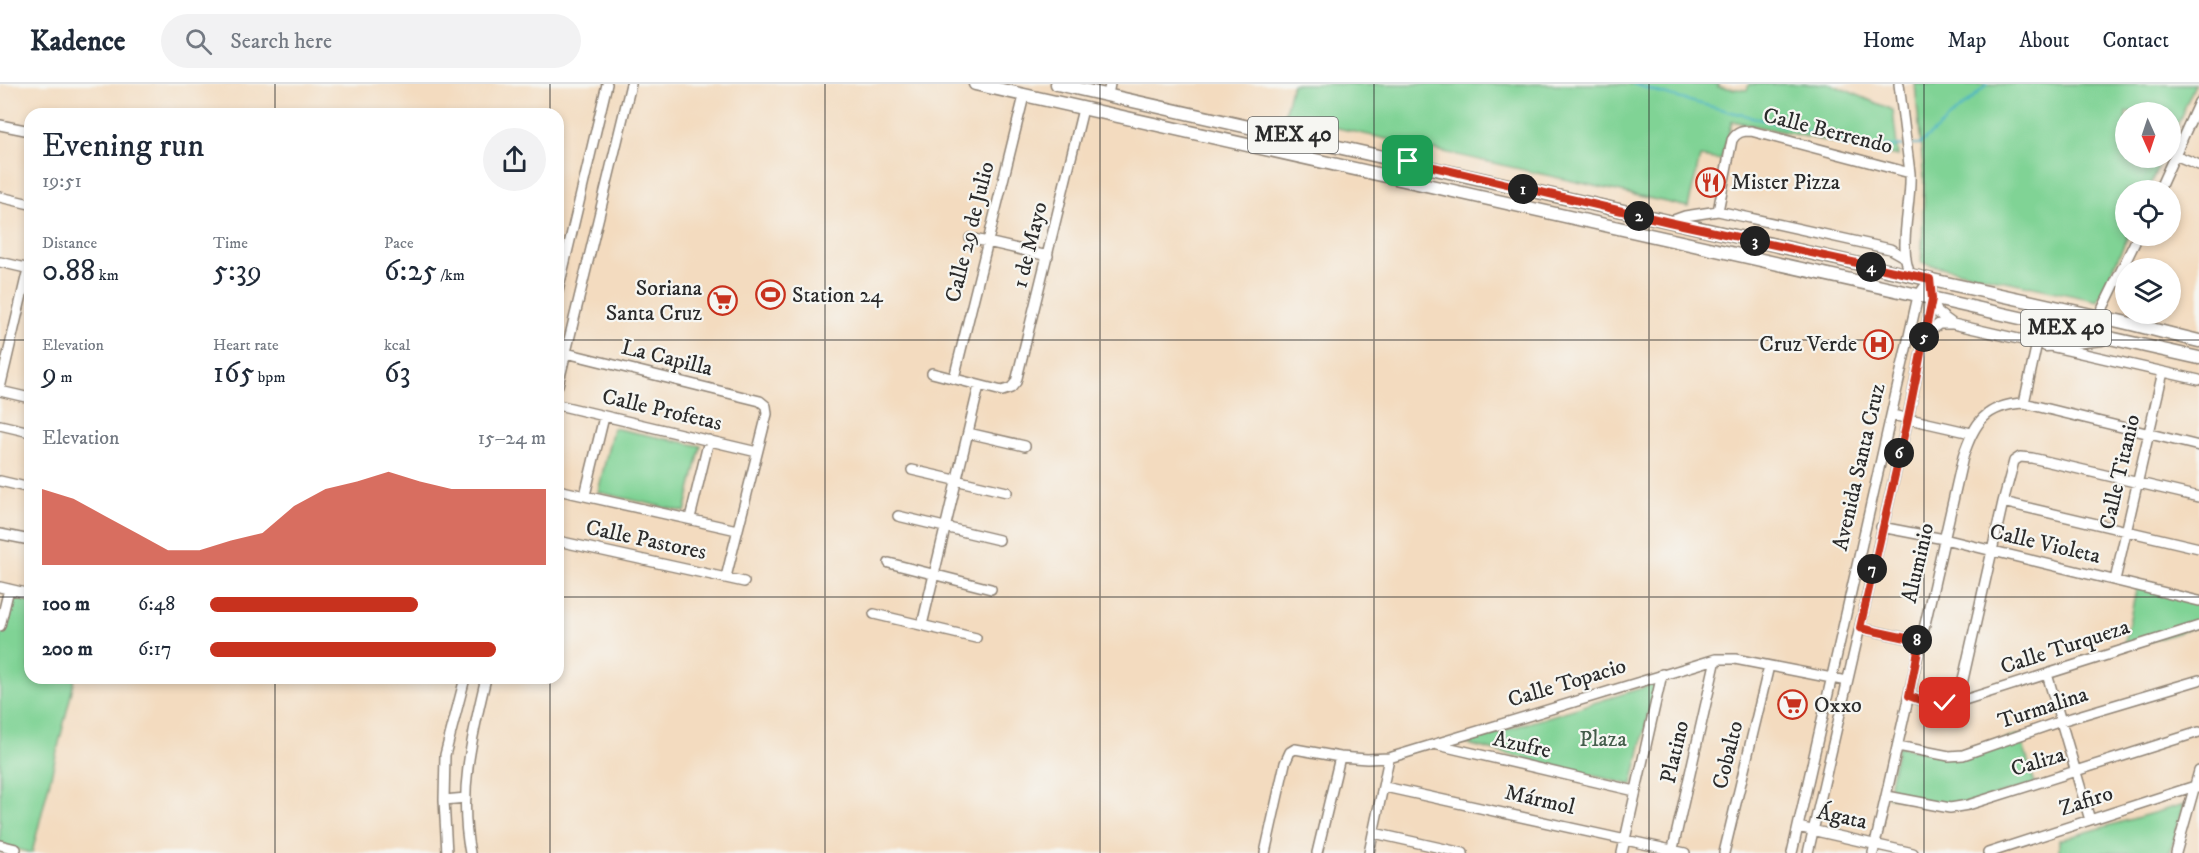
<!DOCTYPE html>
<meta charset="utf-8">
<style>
:root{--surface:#fff;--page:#f2f2f3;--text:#1f2937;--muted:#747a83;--line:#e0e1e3;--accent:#c8321e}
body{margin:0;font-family:"IM FELL DW Pica",serif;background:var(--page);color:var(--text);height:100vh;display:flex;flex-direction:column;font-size:22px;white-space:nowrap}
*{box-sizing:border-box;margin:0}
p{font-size:20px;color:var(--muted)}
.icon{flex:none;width:33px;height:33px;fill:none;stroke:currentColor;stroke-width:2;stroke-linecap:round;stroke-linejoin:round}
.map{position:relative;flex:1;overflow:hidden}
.side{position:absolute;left:24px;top:24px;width:540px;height:576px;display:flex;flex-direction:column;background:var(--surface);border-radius:18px;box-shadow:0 3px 9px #0003}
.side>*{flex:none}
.needle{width:39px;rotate:177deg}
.controls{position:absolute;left:2115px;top:18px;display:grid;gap:12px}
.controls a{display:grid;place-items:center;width:66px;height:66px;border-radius:50%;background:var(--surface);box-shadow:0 3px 9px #0003;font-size:30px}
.pin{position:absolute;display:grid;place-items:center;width:51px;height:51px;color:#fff;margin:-26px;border-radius:12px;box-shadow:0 3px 9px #0006}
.km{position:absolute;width:30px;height:30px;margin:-15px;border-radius:50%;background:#222;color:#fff;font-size:16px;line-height:30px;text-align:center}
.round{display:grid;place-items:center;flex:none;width:63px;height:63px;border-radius:32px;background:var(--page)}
.headline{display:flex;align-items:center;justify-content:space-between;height:102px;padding:0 18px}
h1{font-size:33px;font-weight:600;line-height:45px}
.metrics{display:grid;grid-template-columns:repeat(3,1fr);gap:9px;height:102px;padding:6px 18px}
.metrics div{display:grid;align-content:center}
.metrics b{font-size:30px;font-weight:600}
.metrics small{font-size:16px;font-weight:400}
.metrics p{font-size:16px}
.chart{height:168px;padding:12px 18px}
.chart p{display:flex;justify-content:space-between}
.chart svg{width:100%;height:108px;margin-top:6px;fill:var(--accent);opacity:.7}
ul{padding:0 18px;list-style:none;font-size:20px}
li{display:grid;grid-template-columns:96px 72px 1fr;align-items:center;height:45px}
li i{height:15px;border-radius:8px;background:var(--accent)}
header{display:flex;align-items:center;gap:36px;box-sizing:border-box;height:84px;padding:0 30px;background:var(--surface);border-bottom:2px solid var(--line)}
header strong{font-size:28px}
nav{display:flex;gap:33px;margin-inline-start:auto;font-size:21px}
.search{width:420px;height:54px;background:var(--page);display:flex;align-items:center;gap:15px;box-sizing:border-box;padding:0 21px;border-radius:33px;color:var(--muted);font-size:22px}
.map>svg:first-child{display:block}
.green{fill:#80d395;stroke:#567f60;stroke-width:1.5}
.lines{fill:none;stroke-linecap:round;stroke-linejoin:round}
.stream{stroke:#48b3c6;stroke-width:2}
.minor-casing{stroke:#8f8375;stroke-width:12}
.major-casing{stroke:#8f8375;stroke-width:15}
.minor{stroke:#fff;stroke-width:9}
.major{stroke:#fff;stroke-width:12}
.route-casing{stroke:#fff;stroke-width:12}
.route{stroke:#c8321e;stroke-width:8}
.grid{fill:none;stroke:#2b2b2b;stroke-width:1.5;stroke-opacity:0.55}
.labels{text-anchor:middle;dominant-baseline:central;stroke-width:4.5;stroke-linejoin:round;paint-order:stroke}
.shield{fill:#f6f6f2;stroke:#686867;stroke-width:1.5}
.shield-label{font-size:21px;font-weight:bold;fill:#2b2b2b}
.street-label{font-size:22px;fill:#2b2b2b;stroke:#f6f6f2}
.poi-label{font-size:22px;fill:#2b2b2b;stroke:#f6f6f2;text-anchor:start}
.park-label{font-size:22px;fill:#445d4b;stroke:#f6f6f2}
</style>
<header>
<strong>Kadence</strong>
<div class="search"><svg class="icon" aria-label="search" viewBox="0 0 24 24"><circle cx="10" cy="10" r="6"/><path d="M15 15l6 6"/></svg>Search here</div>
<nav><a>Home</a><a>Map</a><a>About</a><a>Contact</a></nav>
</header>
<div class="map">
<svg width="2199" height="769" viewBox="0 0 2199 769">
<rect width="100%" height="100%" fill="#f6f6f2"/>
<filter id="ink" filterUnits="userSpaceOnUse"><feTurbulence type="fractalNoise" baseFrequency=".0167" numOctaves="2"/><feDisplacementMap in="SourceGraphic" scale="12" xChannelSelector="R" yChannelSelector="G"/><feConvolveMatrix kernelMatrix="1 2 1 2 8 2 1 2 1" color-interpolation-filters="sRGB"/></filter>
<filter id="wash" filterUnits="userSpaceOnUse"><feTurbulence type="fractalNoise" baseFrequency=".008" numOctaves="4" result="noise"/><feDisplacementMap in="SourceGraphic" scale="24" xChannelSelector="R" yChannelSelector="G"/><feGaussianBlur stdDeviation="1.35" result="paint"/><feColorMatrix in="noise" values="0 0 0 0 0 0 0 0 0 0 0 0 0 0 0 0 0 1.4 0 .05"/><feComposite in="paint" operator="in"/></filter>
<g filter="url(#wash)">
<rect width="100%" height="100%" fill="#f3dbbf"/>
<path class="green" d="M 1292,0 L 1718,0 L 1718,3 L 1747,6 L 1749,0 L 1831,0 L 1893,26 L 1898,72 L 1732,37 L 1721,76 L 1700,73 L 1688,123 L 1284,32 Z
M 1915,0 L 2195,0 L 2171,55 L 2170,28 L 2126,28 L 2126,74 L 2162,74 L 2148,106 L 2126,106 L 2126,152 L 2128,152 L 2098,217 L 1922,179 L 1924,93 Z
M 613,344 L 701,362 L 685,428 L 598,408 Z
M 2137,502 L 2199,517 L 2199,542 L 2123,566 Z
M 9,505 L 30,510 L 30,594 L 75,594 L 32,769 L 0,761 L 0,542 Z
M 1655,600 L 1632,701 L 1463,659 Z
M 2020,651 L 2035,700 L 1950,724 L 1887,712 L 1898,662 L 1949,672 Z
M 2184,720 L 2170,769 L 2059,769 L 2059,756 Z"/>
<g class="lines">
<path class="stream" d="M 1633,0 L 1670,12 L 1871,64 L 1903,62
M 1909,61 L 1919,61 L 1988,0"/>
</g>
</g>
<g filter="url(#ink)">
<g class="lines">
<defs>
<path id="minor" d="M 1899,0 L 1910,89 C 1912,120 1897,164 1911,192
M 1108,11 L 1110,0
M 0,41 L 30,47
M 2175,71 L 2199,81
M 2159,106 L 2199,18
M 0,113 L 30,120
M 1718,127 L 1732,56 C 1737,48 1742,47 1751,47 L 1910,89
M 1671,137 L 1685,132 L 1718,127 L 1890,165 L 1906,174
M 970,154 L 1048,172
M 0,178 L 30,185
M 558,207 L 607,0
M 1933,218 L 1938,229 L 1953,240
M 2099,232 L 2138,152
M 1925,250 L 1939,240 L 1953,240 L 2199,296
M 558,267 L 760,317 L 766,322 L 767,330 L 726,493
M 932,289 L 1002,307 L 1011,304 L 1016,298 L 1083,25
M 954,294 L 1024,12
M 558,301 L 631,0
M 0,304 L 28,185
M 0,307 L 30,314
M 2024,319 L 2037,259
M 558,321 L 757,368
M 1892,331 L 1971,349
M 0,341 L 30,348
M 968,349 L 1025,362
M 912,386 L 1007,408
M 0,397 L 30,404
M 558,406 L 737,446
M 585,411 L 604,333
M 2003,418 L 2199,464
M 898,432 L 999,456
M 690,434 L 709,356
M 1881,443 L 1944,455 L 2199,517
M 0,450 L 30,456
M 558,457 L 744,498
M 889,479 L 991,505
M 2115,496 L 2163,288
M 0,503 L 30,510
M 874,530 L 976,554
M 922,541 L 979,302
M 0,542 L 9,505
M 1860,544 L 1920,557
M 2047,590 L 2090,736
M 1909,612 L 1928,619 L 1958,618 L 2199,542
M 1958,618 L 2003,418 L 2014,377 L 2020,373 L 2032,374 L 2199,413
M 1438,661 L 1635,707
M 1898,662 L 1949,672 L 1963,671 L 2061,637 L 2199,596
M 1385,703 L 1685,769
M 1887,712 L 1950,724 L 1968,721 L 2199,648
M 444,716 L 466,714
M 1798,743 L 1913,769
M 1374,749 L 1463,769
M 0,761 L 16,765
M 447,769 L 444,716 L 445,671 L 465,594
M 470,769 C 458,709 472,652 486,594
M 1265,769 L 1285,679 L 1290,668 L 1295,665 L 1340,673 L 1367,675 L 1389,674 L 1716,575 L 1735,575 L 1847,597
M 1317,769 L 1340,673
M 1369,769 L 1389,674
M 1622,769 L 1662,590
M 1672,769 L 1716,575
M 1724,769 L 1769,582
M 1792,769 L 1918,212 L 1930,195
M 1808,769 L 1908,334 L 1932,215 L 1930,195
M 1873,769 L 1963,373 C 1974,339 1985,321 2024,319 L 2199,362
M 1988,769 L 2195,702 L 2199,703
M 2176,769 L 2199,687"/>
<path id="major" d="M 975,0 L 2199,274
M 1057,0 C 1403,76 1749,157 2096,232 C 2131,239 2165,249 2199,257
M 2046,261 L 2102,255"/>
</defs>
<use href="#minor" class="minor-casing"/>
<use href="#major" class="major-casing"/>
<use href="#minor" class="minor"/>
<use href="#major" class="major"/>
</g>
</g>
<g class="lines" filter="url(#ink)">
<defs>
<path id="route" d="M 1408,77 L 1669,138 L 1930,195 L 1932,215 L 1908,334 L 1860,544 L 1920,557 L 1909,612 L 1928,619 L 1945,619"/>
</defs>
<use href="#route" class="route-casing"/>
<use href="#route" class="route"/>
</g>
<path class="grid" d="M 275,0 L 275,30M 550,0 L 550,30M 825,0 L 825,769M 1100,0 L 1100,769M 1374,0 L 1374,769M 1649,0 L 1649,769M 1924,0 L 1924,769M 0,256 L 30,256M 558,256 L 2199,256M 0,513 L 30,513M 558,513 L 2199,513M 275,594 L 275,769M 550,594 L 550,769"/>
<defs>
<symbol id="restaurant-ring" viewBox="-11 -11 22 22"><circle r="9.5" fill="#f6f6f2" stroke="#c8321e" stroke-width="1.5"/><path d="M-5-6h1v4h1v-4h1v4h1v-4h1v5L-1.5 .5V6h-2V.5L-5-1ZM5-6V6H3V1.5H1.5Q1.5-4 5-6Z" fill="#c8321e"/></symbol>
<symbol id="stadium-ring" viewBox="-11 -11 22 22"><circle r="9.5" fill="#f6f6f2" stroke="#c8321e" stroke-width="1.5"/><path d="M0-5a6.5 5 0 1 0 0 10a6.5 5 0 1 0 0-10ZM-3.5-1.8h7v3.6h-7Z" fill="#c8321e"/></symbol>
<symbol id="supermarket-ring" viewBox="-11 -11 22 22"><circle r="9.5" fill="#f6f6f2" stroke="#c8321e" stroke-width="1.5"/><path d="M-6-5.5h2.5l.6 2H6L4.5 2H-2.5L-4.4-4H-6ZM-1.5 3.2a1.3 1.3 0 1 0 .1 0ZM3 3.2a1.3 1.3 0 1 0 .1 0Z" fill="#c8321e"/></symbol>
<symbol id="hospital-ring" viewBox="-11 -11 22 22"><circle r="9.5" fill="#f6f6f2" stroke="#c8321e" stroke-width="1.5"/><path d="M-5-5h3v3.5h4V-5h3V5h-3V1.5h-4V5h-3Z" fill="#c8321e"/></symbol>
</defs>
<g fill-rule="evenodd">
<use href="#restaurant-ring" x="1694" y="82" width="33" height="33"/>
<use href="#stadium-ring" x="754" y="194" width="33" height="33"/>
<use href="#supermarket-ring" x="706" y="200" width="33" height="33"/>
<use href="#hospital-ring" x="1862" y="244" width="33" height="33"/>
<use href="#supermarket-ring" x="1776" y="604" width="33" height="33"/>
</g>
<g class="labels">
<g class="shield">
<rect x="1248" y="33" width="90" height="36" rx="4.5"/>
<rect x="2021" y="226" width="90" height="36" rx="4.5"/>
</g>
<g class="shield-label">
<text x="1293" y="51">MEX 40</text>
<text x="2066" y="244">MEX 40</text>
</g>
<g class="street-label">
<text transform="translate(1828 47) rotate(14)">Calle Berrendo</text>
<text transform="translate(970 148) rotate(-76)">Calle 29 de Julio</text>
<text transform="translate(1030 161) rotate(-76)">1 de Mayo</text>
<text transform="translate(667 274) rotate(14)">La Capilla</text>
<text transform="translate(662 326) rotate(13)">Calle Profetas</text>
<text transform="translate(1859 383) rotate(-77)">Avenida Santa Cruz</text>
<text transform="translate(2120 388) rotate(-77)">Calle Titanio</text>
<text transform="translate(646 456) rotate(12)">Calle Pastores</text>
<text transform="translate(2045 460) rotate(13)">Calle Violeta</text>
<text transform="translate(1918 479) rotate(-77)">Aluminio</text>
<text transform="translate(2065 563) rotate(-18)">Calle Turqueza</text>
<text transform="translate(1567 599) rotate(-17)">Calle Topacio</text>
<text transform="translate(2043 624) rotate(-18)">Turmalina</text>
<text transform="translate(1522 661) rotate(13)">Azufre</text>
<text transform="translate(1675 668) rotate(-77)">Platino</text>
<text transform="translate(1728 671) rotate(-76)">Cobalto</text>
<text transform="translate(2038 678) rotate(-17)">Caliza</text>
<text transform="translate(1540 716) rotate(13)">Mármol</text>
<text transform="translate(2086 717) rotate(-18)">Zafiro</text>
<text transform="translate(1842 733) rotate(12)">Ágata</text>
</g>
<g class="poi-label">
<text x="1731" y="98">Mister Pizza</text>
<text x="702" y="204" text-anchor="end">Soriana<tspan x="702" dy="25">Santa Cruz</tspan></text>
<text x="792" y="211">Station 24</text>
<text x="1857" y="260" text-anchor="end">Cruz Verde</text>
<text x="1814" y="621">Oxxo</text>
</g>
<g class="park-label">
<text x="1603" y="655">Plaza</text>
</g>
</g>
</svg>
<div class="controls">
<a><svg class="needle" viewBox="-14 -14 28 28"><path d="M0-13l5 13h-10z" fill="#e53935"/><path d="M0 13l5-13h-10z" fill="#747a83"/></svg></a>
<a><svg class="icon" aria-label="locate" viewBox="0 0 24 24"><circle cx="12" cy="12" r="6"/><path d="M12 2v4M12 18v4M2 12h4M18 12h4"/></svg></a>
<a><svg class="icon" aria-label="layers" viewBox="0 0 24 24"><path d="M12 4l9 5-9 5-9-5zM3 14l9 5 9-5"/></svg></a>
</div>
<div class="pin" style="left:1408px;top:77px;background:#1e9e55"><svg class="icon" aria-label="arrive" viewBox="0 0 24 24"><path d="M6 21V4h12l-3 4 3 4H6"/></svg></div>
<div class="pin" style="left:1945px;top:619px;background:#d93025"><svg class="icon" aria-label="check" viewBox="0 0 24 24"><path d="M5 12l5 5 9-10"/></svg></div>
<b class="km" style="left:1523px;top:105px">1</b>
<b class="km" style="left:1639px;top:132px">2</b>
<b class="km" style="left:1755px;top:157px">3</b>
<b class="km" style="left:1871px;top:183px">4</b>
<b class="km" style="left:1924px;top:253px">5</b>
<b class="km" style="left:1899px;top:369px">6</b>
<b class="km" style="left:1872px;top:485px">7</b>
<b class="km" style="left:1917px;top:556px">8</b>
<section class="side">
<div class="headline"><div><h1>Evening run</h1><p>19:51</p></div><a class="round"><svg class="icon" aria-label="share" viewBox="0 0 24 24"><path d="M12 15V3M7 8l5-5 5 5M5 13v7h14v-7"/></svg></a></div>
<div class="metrics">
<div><p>Distance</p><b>0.88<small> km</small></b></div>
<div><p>Time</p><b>5:39</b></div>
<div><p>Pace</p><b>6:25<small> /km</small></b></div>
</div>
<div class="metrics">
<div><p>Elevation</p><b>9<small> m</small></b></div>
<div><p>Heart rate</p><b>165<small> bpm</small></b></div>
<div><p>kcal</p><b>63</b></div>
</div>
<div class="chart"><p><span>Elevation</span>15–24 m</p>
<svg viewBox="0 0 160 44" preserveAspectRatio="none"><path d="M0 44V13L10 17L20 24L30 31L40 38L50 38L60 34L70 31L80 20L90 13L100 10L110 6L120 10L130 13L140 13L150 13L160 13V44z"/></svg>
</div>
<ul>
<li><b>100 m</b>6:48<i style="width:62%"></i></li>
<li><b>200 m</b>6:17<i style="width:85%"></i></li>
</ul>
</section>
</div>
